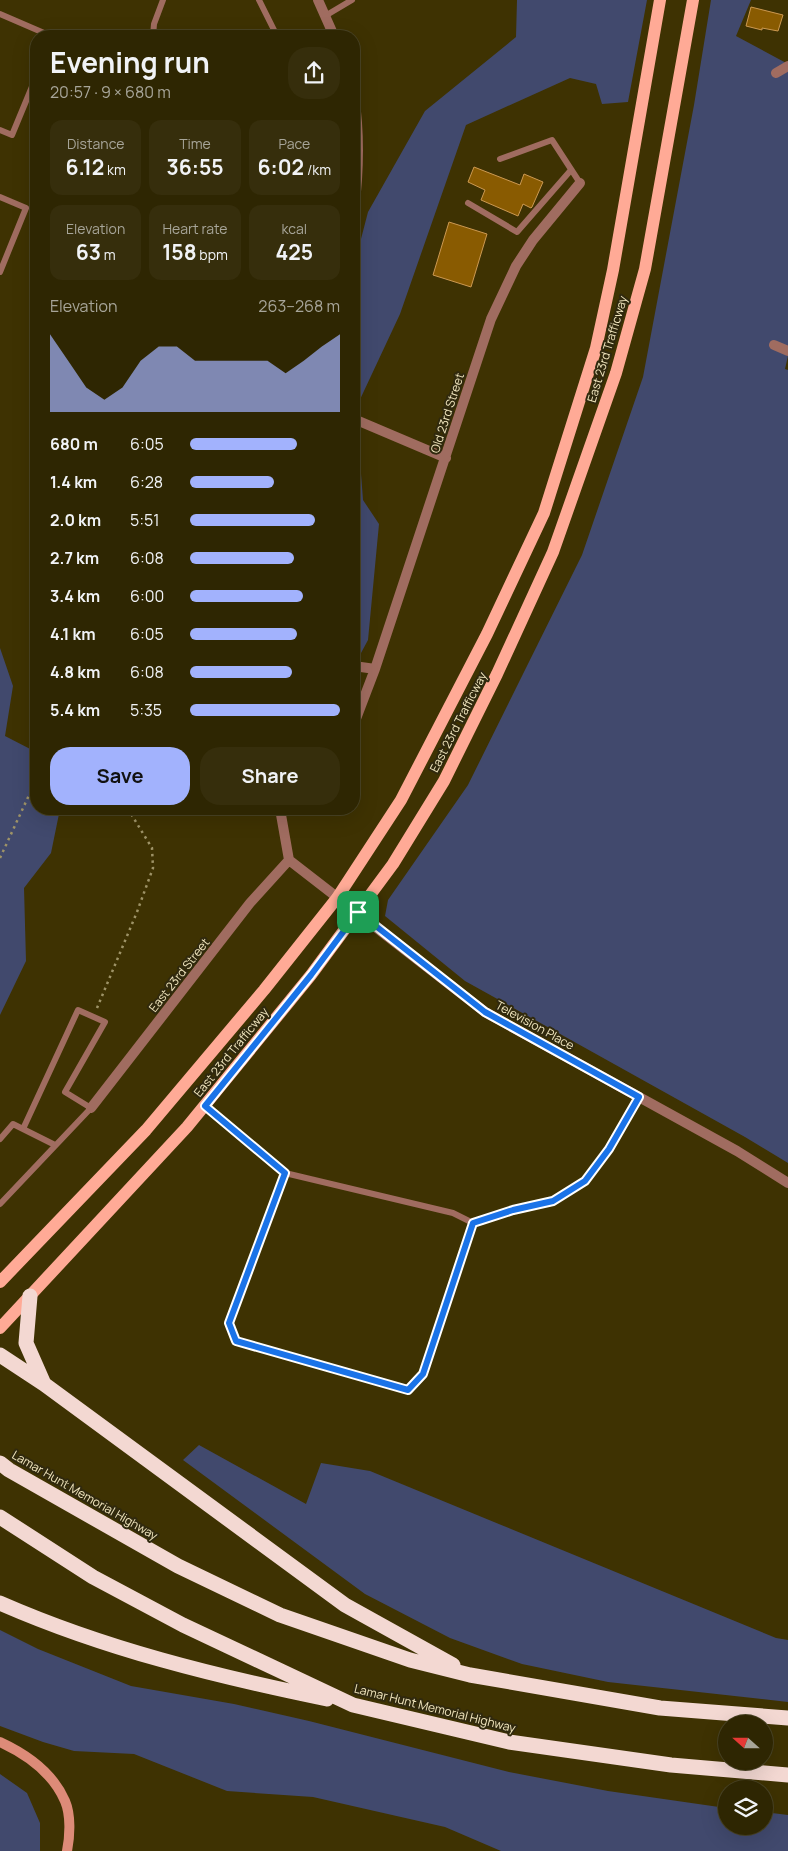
<!DOCTYPE html>
<meta charset="utf-8">
<style>
:root{--surface:#2e2602;--page:#362e0c;--text:#f1f3f6;--muted:#a7a599;--line:#494324;--accent:#a2b2fd}
body{margin:0;font-family:Manrope,sans-serif;background:var(--page);color:var(--text);height:100vh;display:flex;flex-direction:column;font-size:19px;white-space:nowrap}
*{box-sizing:border-box;margin:0}
p{font-size:16px;color:var(--muted)}
.icon{flex:none;width:28px;height:28px;fill:none;stroke:currentColor;stroke-width:2;stroke-linecap:round;stroke-linejoin:round}
.map{position:relative;flex:1;overflow:hidden}
.panel{position:absolute;left:30px;top:30px;width:330px;height:785px;display:flex;flex-direction:column;background:var(--surface);border-radius:20px;box-shadow:0 5px 20px #0002,0 0 0 1px var(--line)}
.panel>*{flex:none}
.needle{width:32px;rotate:291deg}
.buttons{position:absolute;left:718px;top:1715px;display:grid;gap:10px}
.buttons a{display:grid;place-items:center;width:55px;height:55px;border-radius:50%;background:var(--surface);box-shadow:0 5px 20px #0002,0 0 0 1px var(--line);font-size:25px}
.pin{position:absolute;display:grid;place-items:center;width:42px;height:42px;color:#fff;margin:-21px;border-radius:10px;box-shadow:0 2px 8px #0006}
.round{display:grid;place-items:center;flex:none;width:52px;height:52px;border-radius:20px;background:var(--page)}
.headline{display:flex;align-items:center;justify-content:space-between;height:85px;padding:0 20px}
h1{font-size:28px;font-weight:700;line-height:38px}
.stats{display:grid;grid-template-columns:repeat(3,1fr);gap:8px;height:85px;padding:5px 20px}
.stats div{display:grid;align-content:center;border-radius:12px;background:var(--page);text-align:center}
.stats b{font-size:21px;font-weight:700}
.stats small{font-size:14px;font-weight:400}
.stats p{font-size:14px}
.chart{height:140px;padding:10px 20px}
.chart p{display:flex;justify-content:space-between}
.chart svg{width:100%;height:90px;margin-top:5px;fill:var(--accent);opacity:.7}
.action{display:flex;gap:10px;margin-top:auto;padding:10px 20px}
.action a{flex:1;height:58px;border-radius:20px;background:var(--accent);color:#111;font-size:20px;font-weight:700;line-height:58px;text-align:center}
.action a+a{background:var(--page);color:var(--text)}
ul{padding:0 20px;list-style:none;font-size:16px}
li{display:grid;grid-template-columns:80px 60px 1fr;align-items:center;height:38px}
li i{height:12px;border-radius:6px;background:var(--accent)}
.map>svg:first-child{display:block}
.green{fill:#41496d}
.building{fill:#895b01;stroke:#cc9952}
.lines{fill:none;stroke-linecap:round;stroke-linejoin:round}
.path{stroke:#9e9367;stroke-width:2.5;stroke-dasharray:2.5 4;stroke-linecap:butt}
.lane{stroke:#a06c60;stroke-width:6}
.street{stroke:#a06c60;stroke-width:10}
.secondary{stroke:#dd8b78;stroke-width:10}
.primary{stroke:#ffaa96;stroke-width:12}
.highway{stroke:#f3d8d2;stroke-width:15}
.route-casing{stroke:#fff;stroke-width:10}
.route{stroke:#1a73e8;stroke-width:6}
.labels{text-anchor:middle;dominant-baseline:central;stroke-width:4;stroke-linejoin:round;paint-order:stroke}
.street-label{font-size:12px;fill:#f1e6be;stroke:#30290e}
</style>
<div class="map">
<svg width="788" height="1851" viewBox="0 0 788 1851">
<rect width="100%" height="100%" fill="#3e3202"/>
<path class="green" d="M 517,0 L 647,0 L 628,102 L 602,104 L 596,84 L 570,78 L 466,125 L 400,314 L 356,408 L 363,500 L 379,524 L 368,640 L 361,653 L 354,650 L 354,266 L 368,212 L 425,111 L 516,37 Z
M 711,0 L 751,0 L 736,36 L 788,64 L 788,356 L 785,369 L 788,370 L 788,1163 L 745,1137 L 465,981 L 385,916 L 388,900 L 468,785 L 582,555 L 643,377 L 694,105 Z
M 0,648 L 13,686 L 5,736 L 36,752 L 36,809 L 60,809 L 51,853 L 24,888 L 26,961 L 0,1015 Z
M 199,1445 L 306,1504 L 321,1463 L 370,1471 L 776,1638 L 788,1640 L 788,1702 L 608,1682 L 522,1664 L 450,1638 L 365,1594 L 183,1460 Z
M 0,1630 L 38,1649 L 131,1686 L 234,1704 L 309,1721 L 509,1772 L 608,1791 L 726,1808 L 726,1826 L 764,1826 L 764,1812 L 788,1815 L 788,1851 L 501,1851 L 445,1827 L 313,1797 L 227,1791 L 134,1754 L 74,1751 L 43,1742 L 0,1726 Z
M 0,1774 L 27,1793 L 40,1823 L 40,1851 L 0,1851 Z"/>
<path class="building" d="M 751,7 L 783,15 L 778,31 L 762,28 L 762,30 L 746,26 Z
M 474,167 L 520,185 L 524,174 L 543,182 L 532,207 L 531,208 L 523,204 L 518,216 L 481,200 L 485,190 L 468,182 Z
M 449,222 L 487,234 L 471,287 L 433,275 Z"/>
<g class="lines">
<path class="path" d="M 0,858 L 36,780
M 97,1008 L 137,912 L 153,868 L 152,848 L 128,809"/>
<path class="lane" d="M 259,0 L 277,36
M 0,14 L 51,36
M 325,16 L 352,0
M 153,36 L 154,24 L 163,0
M 0,130 L 12,135 L 36,77
M 500,159 L 552,140 L 580,183
M 0,197 L 26,208 L 0,272
M 468,203 L 517,232 L 571,170
M 205,1105 L 285,1173 L 229,1323 L 236,1341 L 408,1390 L 423,1374 L 473,1223 L 453,1213 L 285,1173
M 0,1139 L 13,1124 L 55,1145
M 0,1204 L 91,1108 L 65,1092 L 105,1022 L 78,1010 L 23,1129
M 473,1223 L 513,1210 L 553,1201 L 585,1181 L 609,1149 L 639,1097"/>
<path class="street" d="M 318,0 L 334,36
M 776,73 L 788,66
M 354,96 C 360,135 359,171 354,210
M 774,345 L 788,351
M 354,419 L 446,458
M 354,666 L 375,669
M 354,724 L 375,669 L 491,319 L 516,266 L 533,240 L 580,183
M 280,809 L 289,860
M 289,860 L 485,1012 L 737,1151 L 788,1183
M 91,1108 L 250,903 L 289,860"/>
<path class="secondary" d="M 0,1742 C 26,1754 53,1773 65,1801 C 71,1815 70,1836 67,1851"/>
<path class="primary" d="M 0,1282 L 146,1130 L 264,990 L 337,898 L 401,800 L 487,634 L 544,513 L 596,348 L 613,270 L 660,0
M 0,1328 L 187,1127 L 311,975 L 393,864 L 444,781 L 497,674 L 553,552 L 616,373 L 645,269 L 693,0"/>
<path class="highway" d="M 30,1296 L 26,1343 L 44,1384
M 0,1355 L 44,1384 L 345,1605 L 453,1665
M 0,1463 L 9,1470 L 178,1566 L 280,1615 L 410,1660 L 470,1675 L 660,1708 L 788,1718
M 0,1517 L 93,1577 L 183,1625 L 353,1705 L 509,1742 L 671,1765 L 788,1775
M 0,1603 C 105,1649 215,1676 327,1699"/>
</g>
<g class="lines">
<defs>
<path id="route" d="M 358,912 L 485,1012 L 639,1097 L 609,1149 L 585,1181 L 553,1201 L 513,1210 L 473,1223 L 423,1374 L 408,1390 L 236,1341 L 229,1323 L 285,1173 L 205,1106 L 311,975 Z"/>
</defs>
<use href="#route" class="route-casing"/>
<use href="#route" class="route"/>
</g>
<g class="labels">
<g class="street-label">
<text transform="translate(607 349) rotate(-73)">East 23rd Trafficway</text>
<text transform="translate(447 413) rotate(-72)">Old 23rd Street</text>
<text transform="translate(458 722) rotate(-63)">East 23rd Trafficway</text>
<text transform="translate(179 975) rotate(-52)">East 23rd Street</text>
<text transform="translate(535 1025) rotate(29)">Television Place</text>
<text transform="translate(231 1052) rotate(-51)">East 23rd Trafficway</text>
<text transform="translate(85 1495) rotate(30)">Lamar Hunt Memorial Highway</text>
<text transform="translate(435 1708) rotate(14)">Lamar Hunt Memorial Highway</text>
</g>
</g>
</svg>
<div class="buttons">
<a><svg class="needle" viewBox="-14 -14 28 28"><path d="M0-13l5 13h-10z" fill="#e53935"/><path d="M0 13l5-13h-10z" fill="#a7a599"/></svg></a>
<a><svg class="icon" aria-label="layers" viewBox="0 0 24 24"><path d="M12 4l9 5-9 5-9-5zM3 14l9 5 9-5"/></svg></a>
</div>
<div class="pin" style="left:358px;top:912px;background:#1e9e55"><svg class="icon" aria-label="arrive" viewBox="0 0 24 24"><path d="M6 21V4h12l-3 4 3 4H6"/></svg></div>
<section class="panel">
<div class="headline"><div><h1>Evening run</h1><p>20:57 · 9 × 680 m</p></div><a class="round"><svg class="icon" aria-label="share" viewBox="0 0 24 24"><path d="M12 15V3M7 8l5-5 5 5M5 13v7h14v-7"/></svg></a></div>
<div class="stats">
<div><p>Distance</p><b>6.12<small> km</small></b></div>
<div><p>Time</p><b>36:55</b></div>
<div><p>Pace</p><b>6:02<small> /km</small></b></div>
</div>
<div class="stats">
<div><p>Elevation</p><b>63<small> m</small></b></div>
<div><p>Heart rate</p><b>158<small> bpm</small></b></div>
<div><p>kcal</p><b>425</b></div>
</div>
<div class="chart"><p><span>Elevation</span>263–268 m</p>
<svg viewBox="0 0 160 44" preserveAspectRatio="none"><path d="M0 44V6L10 19L20 32L30 38L40 32L50 19L60 12L70 12L80 19L90 19L100 19L110 19L120 19L130 25L140 19L150 12L160 6V44z"/></svg>
</div>
<ul>
<li><b>680 m</b>6:05<i style="width:71%"></i></li>
<li><b>1.4 km</b>6:28<i style="width:56%"></i></li>
<li><b>2.0 km</b>5:51<i style="width:83%"></i></li>
<li><b>2.7 km</b>6:08<i style="width:69%"></i></li>
<li><b>3.4 km</b>6:00<i style="width:75%"></i></li>
<li><b>4.1 km</b>6:05<i style="width:71%"></i></li>
<li><b>4.8 km</b>6:08<i style="width:68%"></i></li>
<li><b>5.4 km</b>5:35<i style="width:100%"></i></li>
</ul>
<div class="action"><a>Save</a><a>Share</a></div>
</section>
</div>
